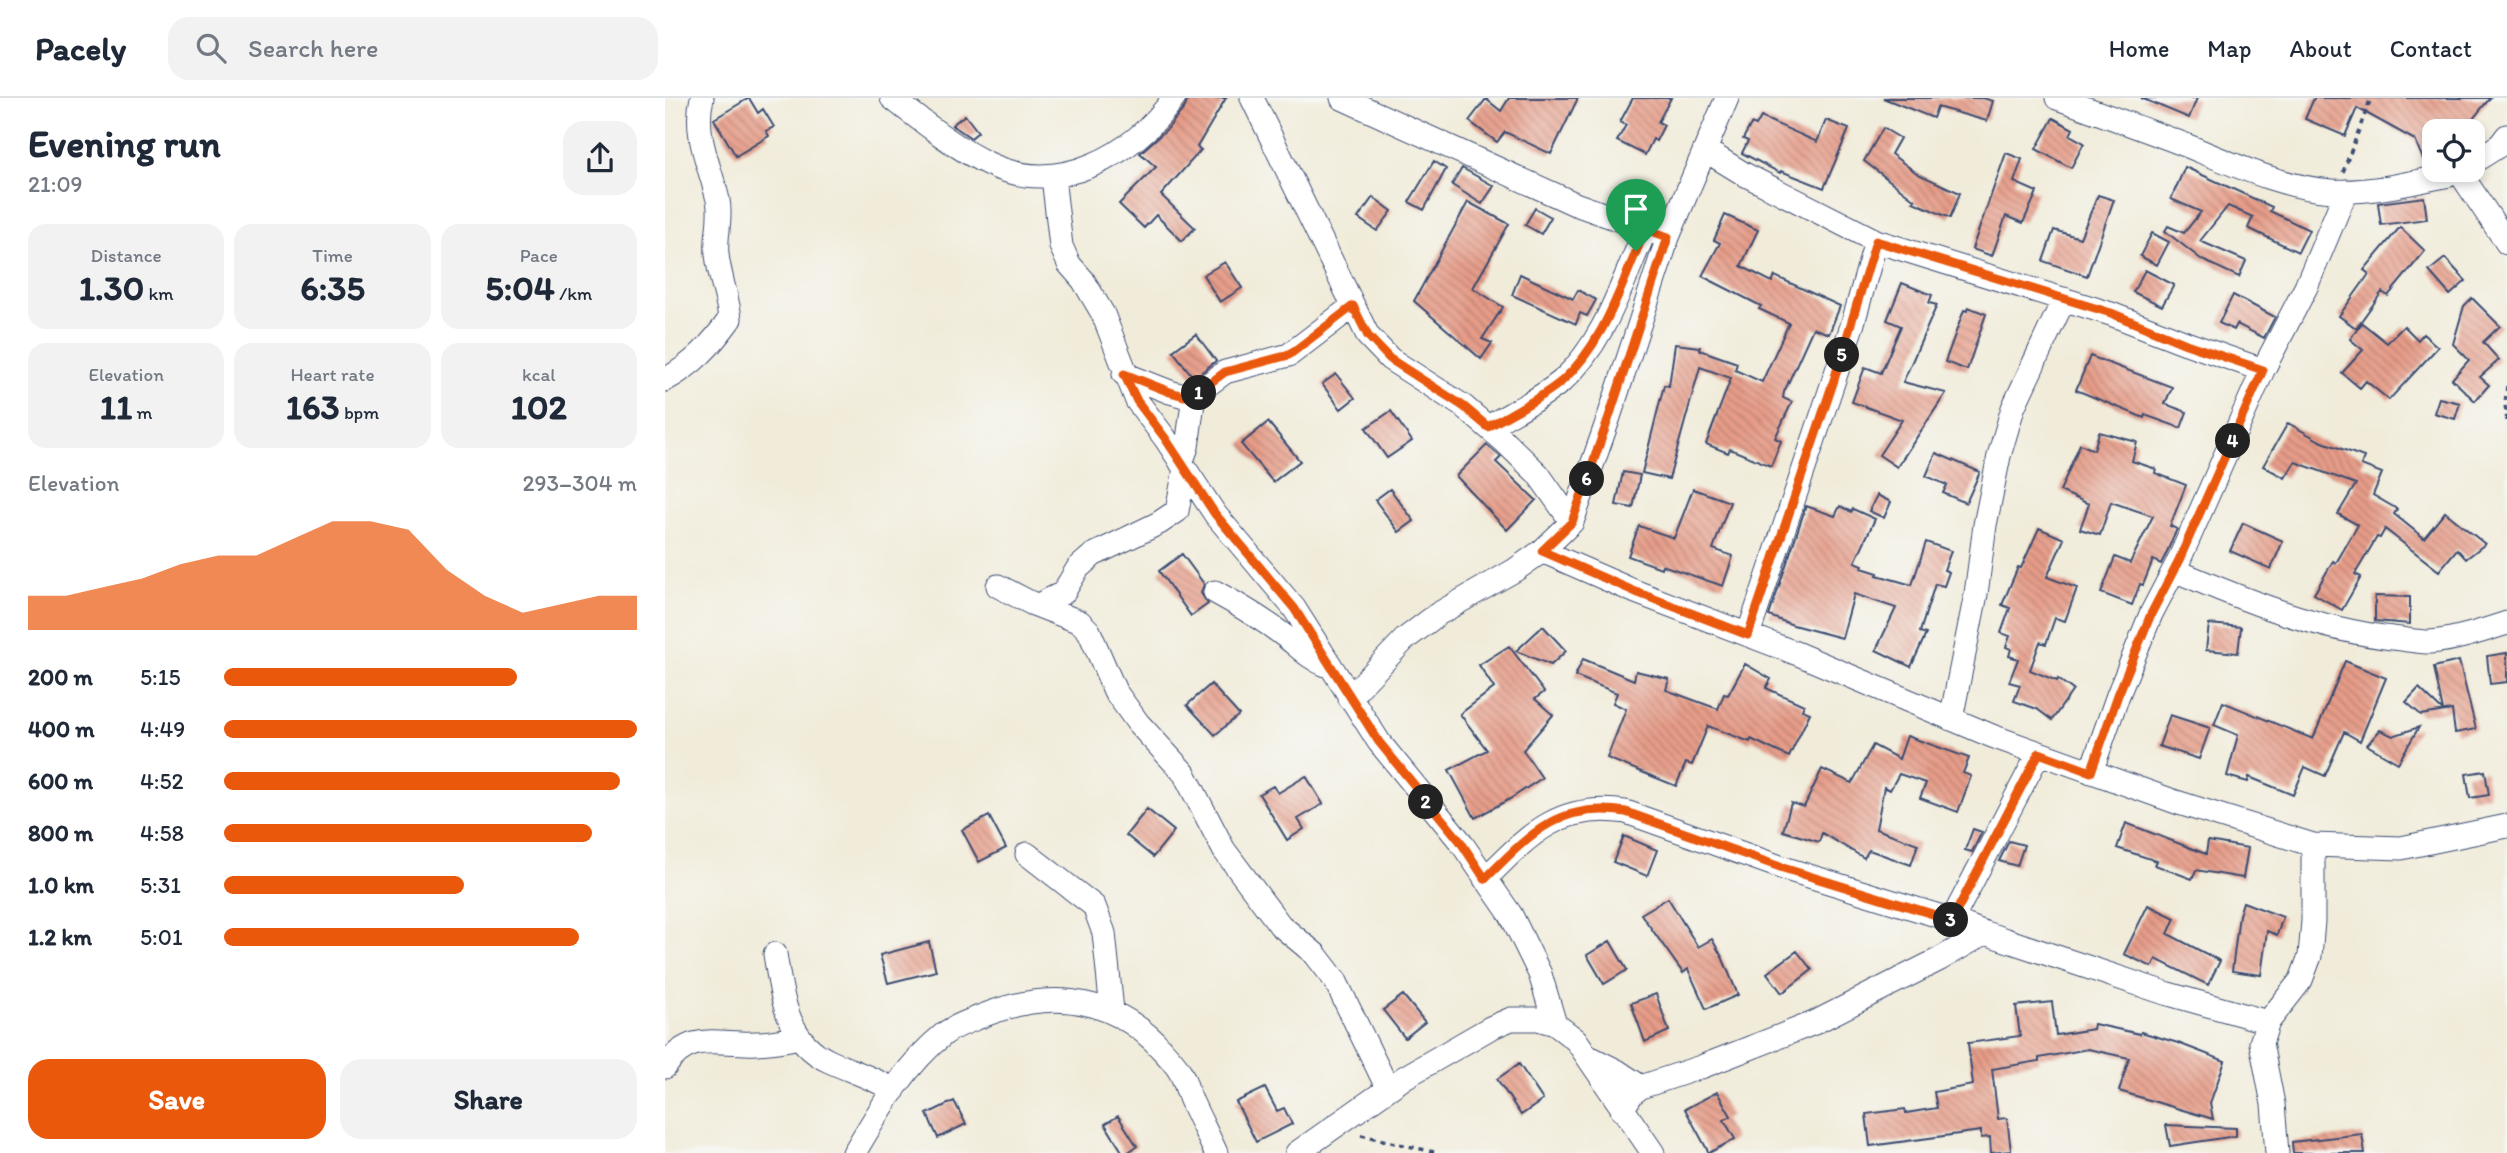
<!DOCTYPE html>
<meta charset="utf-8">
<style>
:root{--surface:#fff;--page:#f2f2f3;--text:#1f2937;--muted:#747a83;--line:#e0e1e3;--accent:#ea580c}
body{margin:0;font-family:Itim,sans-serif;background:var(--page);color:var(--text);height:100vh;display:flex;flex-direction:column;font-size:26px;white-space:nowrap}
*{box-sizing:border-box;margin:0}
p{font-size:23px;color:var(--muted)}
.icon{flex:none;width:38px;height:38px;fill:none;stroke:currentColor;stroke-width:2;stroke-linecap:round;stroke-linejoin:round}
.map{position:relative;flex:1;overflow:hidden}
.sheet{display:flex;flex-direction:column;background:var(--surface);width:665px}
.sheet>*{flex:none}
.fabs{position:absolute;left:1757px;top:21px;display:grid;gap:14px}
.fabs a{display:grid;place-items:center;width:63px;height:63px;border-radius:14px;background:var(--surface);box-shadow:0 4px 10px #0003;font-size:35px}
.pin{position:absolute;display:grid;place-items:center;width:60px;height:60px;color:#fff;margin:-72px -30px;border-radius:50% 50% 50% 0;rotate:-45deg;box-shadow:0 0 7px #0007}
.pin .icon{rotate:45deg}
.km{position:absolute;width:35px;height:35px;margin:-18px;border-radius:50%;background:#222;color:#fff;font-size:19px;line-height:35px;text-align:center}
.round{display:grid;place-items:center;flex:none;width:74px;height:74px;border-radius:21px;background:var(--page)}
.overview{display:flex;align-items:center;justify-content:space-between;height:119px;padding:0 28px}
h1{font-size:38px;font-weight:700;line-height:52px}
.metrics{display:grid;grid-template-columns:repeat(3,1fr);gap:10px;height:119px;padding:7px 28px}
.metrics div{display:grid;align-content:center;border-radius:18px;background:var(--page);text-align:center}
.metrics b{font-size:35px;font-weight:700}
.metrics small{font-size:19px;font-weight:400}
.metrics p{font-size:19px}
.chart{height:196px;padding:14px 28px}
.chart p{display:flex;justify-content:space-between}
.chart svg{width:100%;height:126px;margin-top:7px;fill:var(--accent);opacity:.7}
.action{display:flex;gap:14px;margin-top:auto;padding:14px 28px}
.action a{flex:1;height:80px;border-radius:21px;background:var(--accent);color:#fff;font-size:28px;font-weight:700;line-height:80px;text-align:center}
.action a+a{background:var(--page);color:var(--text)}
ul{padding:0 28px;list-style:none;font-size:23px}
li{display:grid;grid-template-columns:112px 84px 1fr;align-items:center;height:52px}
li i{height:18px;border-radius:9px;background:var(--accent)}
header{display:flex;align-items:center;gap:42px;box-sizing:border-box;height:98px;padding:0 35px;background:var(--surface);border-bottom:2px solid var(--line)}
header strong{font-size:33px}
nav{display:flex;gap:38px;margin-inline-start:auto;font-size:24px}
.search{width:490px;height:63px;background:var(--page);display:flex;align-items:center;gap:18px;box-sizing:border-box;padding:0 24px;border-radius:21px;color:var(--muted);font-size:26px}
main{display:flex;flex:1;min-height:0}
.map>svg:first-child{display:block}
.building{fill:url(#building-back-hatch)}
.lines{fill:none;stroke-linecap:round;stroke-linejoin:round}
.street-casing{stroke:#3b4b71;stroke-width:25}
.path{stroke:#3b4b71;stroke-width:3.5;stroke-dasharray:5 5;stroke-linecap:butt}
.street{stroke:#fff;stroke-width:23}
.route-casing{stroke:#fff;stroke-width:14}
.route{stroke:#ea580c;stroke-width:9}
</style>
<header>
<strong>Pacely</strong>
<div class="search"><svg class="icon" aria-label="search" viewBox="0 0 24 24"><circle cx="10" cy="10" r="6"/><path d="M15 15l6 6"/></svg>Search here</div>
<nav><a>Home</a><a>Map</a><a>About</a><a>Contact</a></nav>
</header>
<main>
<section class="sheet">
<div class="overview"><div><h1>Evening run</h1><p>21:09</p></div><a class="round"><svg class="icon" aria-label="share" viewBox="0 0 24 24"><path d="M12 15V3M7 8l5-5 5 5M5 13v7h14v-7"/></svg></a></div>
<div class="metrics">
<div><p>Distance</p><b>1.30<small> km</small></b></div>
<div><p>Time</p><b>6:35</b></div>
<div><p>Pace</p><b>5:04<small> /km</small></b></div>
</div>
<div class="metrics">
<div><p>Elevation</p><b>11<small> m</small></b></div>
<div><p>Heart rate</p><b>163<small> bpm</small></b></div>
<div><p>kcal</p><b>102</b></div>
</div>
<div class="chart"><p><span>Elevation</span>293–304 m</p>
<svg viewBox="0 0 160 44" preserveAspectRatio="none"><path d="M0 44V32L10 32L20 29L30 26L40 21L50 18L60 18L70 12L80 6L90 6L100 9L110 23L120 32L130 38L140 35L150 32L160 32V44z"/></svg>
</div>
<ul>
<li><b>200 m</b>5:15<i style="width:71%"></i></li>
<li><b>400 m</b>4:49<i style="width:100%"></i></li>
<li><b>600 m</b>4:52<i style="width:96%"></i></li>
<li><b>800 m</b>4:58<i style="width:89%"></i></li>
<li><b>1.0 km</b>5:31<i style="width:58%"></i></li>
<li><b>1.2 km</b>5:01<i style="width:86%"></i></li>
</ul>
<div class="action"><a>Save</a><a>Share</a></div>
</section>
<div class="map">
<svg width="1842" height="1055" viewBox="0 0 1842 1055">
<defs>
<pattern id="building-back-hatch" width="6" height="6" patternUnits="userSpaceOnUse" patternTransform="scale(1.75)"><rect width="6" height="6" fill="#e79c88"/><path d="M-1 5l2 2M0 0l6 6M5-1l2 2" fill="none" stroke="#ba8072"/></pattern>
</defs>
<rect width="100%" height="100%" fill="#f6f6f2"/>
<filter id="ink" filterUnits="userSpaceOnUse"><feTurbulence type="fractalNoise" baseFrequency=".0143" numOctaves="2"/><feDisplacementMap in="SourceGraphic" scale="14" xChannelSelector="R" yChannelSelector="G"/><feConvolveMatrix kernelMatrix="1 2 1 2 8 2 1 2 1" color-interpolation-filters="sRGB"/></filter>
<filter id="wash" filterUnits="userSpaceOnUse"><feTurbulence type="fractalNoise" baseFrequency=".00686" numOctaves="4" result="noise"/><feDisplacementMap in="SourceGraphic" scale="28" xChannelSelector="R" yChannelSelector="G"/><feGaussianBlur stdDeviation="1.57" result="paint"/><feColorMatrix in="noise" values="0 0 0 0 0 0 0 0 0 0 0 0 0 0 0 0 0 1.4 0 .05"/><feComposite in="paint" operator="in"/></filter>
<g filter="url(#wash)">
<rect width="100%" height="100%" fill="#f1ecda"/>
<g id="blocks">
<path class="building" d="M 84,0 L 93,15 L 98,11 L 109,29 L 101,33 L 104,38 L 71,58 L 49,21 Z
M 523,0 L 561,0 L 532,49 L 536,52 L 496,97 L 530,130 L 517,143 L 491,117 L 479,130 L 454,106 L 491,69 L 475,55 L 503,30 L 520,9 Z
M 844,0 L 913,0 L 886,56 L 840,34 L 832,44 L 804,23 L 821,1 L 836,13 Z
M 968,0 L 1006,0 L 993,24 L 999,27 L 991,43 L 988,41 L 980,57 L 952,43 L 961,27 L 955,24 Z
M 1218,0 L 1318,0 L 1328,3 L 1322,23 L 1272,9 L 1268,20 Z
M 1476,0 L 1532,0 L 1524,20 Z
M 1649,0 L 1825,0 L 1807,22 L 1813,33 L 1769,33 L 1769,66 L 1761,68 L 1750,42 L 1692,10 L 1680,38 L 1640,21 Z
M 300,17 L 313,34 L 306,40 L 287,27 Z
M 1096,19 L 1152,44 L 1161,22 L 1184,31 L 1159,90 L 1116,73 L 1115,75 L 1077,55 L 1083,43 L 1078,41 L 1086,26 L 1091,28 Z
M 1388,20 L 1408,31 L 1405,37 L 1419,45 L 1406,70 L 1371,51 Z
M 1218,30 L 1235,40 L 1226,56 L 1253,76 L 1295,95 L 1285,120 L 1248,104 L 1250,102 L 1199,63 Z
M 1341,55 L 1357,61 L 1349,84 L 1372,94 L 1358,125 L 1341,118 L 1327,158 L 1307,151 Z
M 769,63 L 781,71 L 759,112 L 744,104 Z
M 1520,69 L 1607,109 L 1605,113 L 1644,132 L 1633,154 L 1583,130 L 1588,119 L 1563,108 L 1535,143 L 1581,163 L 1574,179 L 1537,162 L 1500,133 L 1503,128 L 1519,135 L 1536,114 L 1506,101 Z
M 797,70 L 829,88 L 817,106 L 787,87 Z
M 1433,97 L 1449,102 L 1448,104 L 1422,178 L 1378,163 L 1389,132 L 1415,140 Z
M 708,99 L 727,113 L 712,133 L 693,120 Z
M 1759,99 L 1762,121 L 1716,127 L 1713,105 Z
M 803,104 L 844,126 L 808,190 L 838,209 L 817,241 L 827,245 L 816,261 L 749,203 Z
M 870,110 L 886,119 L 876,136 L 860,127 Z
M 1060,117 L 1093,132 L 1076,168 L 1107,184 L 1110,178 L 1175,208 L 1164,236 L 1148,230 L 1119,294 L 1118,300 L 1127,304 L 1110,340 L 1116,343 L 1106,368 L 1065,351 L 1063,355 L 1041,346 L 1066,280 L 1035,269 L 1004,381 L 977,375 L 999,287 L 1004,288 L 1010,246 L 1035,249 L 1035,252 L 1072,265 L 1070,272 L 1097,284 L 1124,225 L 1094,211 L 1096,208 L 1037,178 L 1055,145 L 1049,142 Z
M 1735,129 L 1760,153 L 1723,198 L 1717,194 L 1691,230 L 1674,218 L 1704,176 L 1699,172 Z
M 1487,135 L 1504,144 L 1492,167 L 1475,158 Z
M 1780,160 L 1801,183 L 1785,197 L 1764,173 Z
M 560,164 L 577,190 L 555,204 L 538,177 Z
M 1480,172 L 1509,187 L 1497,208 L 1468,194 Z
M 855,176 L 908,201 L 913,192 L 931,202 L 922,218 L 915,215 L 911,226 L 847,197 Z
M 1237,185 L 1267,197 L 1264,205 L 1272,207 L 1238,284 L 1281,295 L 1232,369 L 1214,357 L 1237,322 L 1187,304 L 1200,269 L 1216,275 L 1236,228 L 1222,222 Z
M 1568,197 L 1610,219 L 1599,240 L 1572,226 L 1569,232 L 1554,225 Z
M 1807,200 L 1835,228 L 1818,244 L 1834,262 L 1815,279 L 1824,287 L 1810,303 L 1787,281 L 1804,262 L 1788,246 L 1799,208 Z
M 1303,209 L 1321,216 L 1302,272 L 1280,264 L 1299,212 L 1302,213 Z
M 1697,225 L 1722,245 L 1739,228 L 1753,242 L 1758,236 L 1773,249 L 1724,302 L 1701,283 L 1695,290 L 1677,275 L 1698,252 L 1685,241 Z
M 531,236 L 551,263 L 529,280 L 508,253 Z
M 1425,258 L 1507,289 L 1500,306 L 1522,314 L 1516,330 L 1480,317 L 1479,320 L 1411,292 Z
M 671,276 L 690,300 L 676,311 L 657,286 Z
M 1774,300 L 1795,305 L 1790,321 L 1769,315 Z
M 726,313 L 747,343 L 722,360 L 701,330 Z
M 603,324 L 635,363 L 608,384 L 576,346 Z
M 1623,325 L 1655,343 L 1699,359 L 1696,367 L 1717,375 L 1708,397 L 1732,411 L 1729,416 L 1759,440 L 1780,414 L 1820,446 L 1801,461 L 1792,451 L 1774,473 L 1720,431 L 1715,440 L 1712,439 L 1690,476 L 1696,479 L 1677,512 L 1649,496 L 1668,463 L 1671,465 L 1693,427 L 1673,416 L 1691,386 L 1630,364 L 1620,380 L 1598,368 Z
M 1434,334 L 1472,344 L 1467,363 L 1491,371 L 1490,375 L 1521,387 L 1505,428 L 1512,431 L 1501,456 L 1496,466 L 1488,462 L 1478,487 L 1475,486 L 1467,507 L 1436,495 L 1450,459 L 1465,465 L 1488,418 L 1446,404 L 1435,437 L 1415,431 L 1424,406 L 1395,393 L 1415,346 L 1429,352 Z
M 822,347 L 836,359 L 831,364 L 871,402 L 842,432 L 791,378 Z
M 1271,355 L 1315,374 L 1301,405 L 1278,395 L 1282,387 L 1261,378 Z
M 958,374 L 975,377 L 968,410 L 951,407 Z
M 725,391 L 749,423 L 734,434 L 710,402 Z
M 1028,391 L 1065,404 L 1048,451 L 1068,458 L 1058,488 L 997,467 L 996,470 L 963,458 L 974,428 L 1009,440 Z
M 1212,397 L 1226,404 L 1219,420 L 1204,413 Z
M 1141,408 L 1170,418 L 1175,408 L 1186,414 L 1188,411 L 1210,421 L 1190,464 L 1198,467 L 1197,470 L 1213,475 L 1212,477 L 1247,487 L 1261,444 L 1286,453 L 1279,472 L 1284,474 L 1279,488 L 1270,486 L 1255,534 L 1261,536 L 1246,569 L 1211,552 L 1231,510 L 1189,496 L 1177,540 L 1128,527 L 1104,518 Z
M 1578,425 L 1618,443 L 1606,471 L 1565,453 Z
M 1374,430 L 1399,441 L 1382,479 L 1412,490 L 1400,523 L 1390,520 L 1381,546 L 1375,544 L 1365,572 L 1392,583 L 1393,581 L 1408,592 L 1387,622 L 1372,611 L 1349,603 L 1355,587 L 1344,584 L 1353,561 L 1344,558 L 1346,551 L 1341,549 L 1345,538 L 1336,535 L 1345,510 L 1337,507 L 1353,469 L 1356,470 Z
M 517,456 L 539,486 L 536,495 L 543,506 L 526,518 L 494,473 Z
M 1710,498 L 1745,499 L 1745,526 L 1710,523 Z
M 1544,526 L 1576,529 L 1573,555 L 1541,552 Z
M 878,528 L 901,553 L 886,567 L 851,553 Z
M 844,548 L 879,594 L 870,601 L 888,617 L 858,652 L 877,680 L 845,701 L 810,720 L 784,672 L 822,652 L 795,616 L 829,590 L 814,567 Z
M 1842,555 L 1842,584 L 1825,586 L 1822,558 Z
M 918,561 L 969,582 L 971,573 L 1004,581 L 1001,592 L 1053,611 L 1059,596 L 1063,597 L 1080,566 L 1106,581 L 1101,590 L 1139,607 L 1137,612 L 1145,615 L 1124,659 L 1086,641 L 1085,644 L 1043,628 L 1027,667 L 1021,665 L 1011,688 L 942,660 L 961,611 L 948,605 L 952,595 L 910,578 Z
M 1680,563 L 1721,580 L 1695,643 L 1679,634 L 1660,678 L 1640,669 L 1628,697 L 1584,679 L 1583,684 L 1562,678 L 1573,637 L 1549,627 L 1558,604 L 1648,641 Z
M 1794,563 L 1811,631 L 1790,635 L 1787,612 L 1756,617 L 1741,604 L 1754,590 L 1778,613 L 1769,569 Z
M 546,586 L 574,617 L 550,637 L 522,607 Z
M 1505,617 L 1545,630 L 1534,661 L 1494,648 Z
M 1754,629 L 1733,665 L 1702,647 L 1715,632 L 1728,638 Z
M 1242,638 L 1304,660 L 1298,675 L 1306,678 L 1293,714 L 1255,700 L 1261,685 L 1234,676 L 1225,692 L 1219,689 L 1211,731 L 1253,746 L 1246,767 L 1204,752 L 1199,760 L 1157,735 L 1154,744 L 1118,733 L 1126,705 L 1139,709 L 1157,671 L 1187,685 L 1208,647 L 1234,661 Z
M 1820,673 L 1824,697 L 1805,700 L 1801,676 Z
M 641,678 L 658,706 L 633,721 L 639,731 L 622,742 L 594,696 L 608,688 L 613,695 Z
M 482,711 L 509,733 L 488,759 L 461,737 Z
M 324,718 L 341,750 L 314,764 L 297,732 Z
M 1461,725 L 1541,756 L 1543,743 L 1583,750 L 1578,780 L 1531,772 L 1527,781 L 1490,767 L 1492,763 L 1452,750 Z
M 1308,731 L 1317,734 L 1307,754 L 1300,752 Z
M 959,738 L 992,752 L 982,778 L 948,764 Z
M 1344,743 L 1359,747 L 1352,768 L 1334,763 Z
M 1003,800 L 1033,849 L 1047,841 L 1058,861 L 1073,897 L 1041,911 L 1023,871 L 1018,875 L 976,816 Z
M 1578,804 L 1618,819 L 1612,837 L 1602,833 L 1596,877 L 1567,873 L 1574,817 Z
M 1483,807 L 1510,820 L 1503,836 L 1555,863 L 1543,887 L 1491,861 L 1487,869 L 1459,856 Z
M 945,843 L 962,872 L 939,886 L 922,857 Z
M 264,844 L 271,873 L 223,885 L 215,857 Z
M 1132,853 L 1147,872 L 1117,895 L 1102,875 Z
M 991,896 L 1004,933 L 980,944 L 966,905 Z
M 738,897 L 760,924 L 740,940 L 718,912 Z
M 1387,904 L 1391,937 L 1428,931 L 1429,926 L 1475,936 L 1476,934 L 1513,945 L 1560,963 L 1545,1005 L 1548,1021 L 1454,993 L 1464,960 L 1423,951 L 1374,960 L 1374,963 L 1327,971 L 1333,1021 L 1342,1020 L 1346,1053 L 1326,1055 L 1325,1039 L 1316,1040 L 1316,1033 L 1205,1048 L 1201,1016 L 1240,1011 L 1241,1015 L 1272,1010 L 1269,994 L 1308,987 L 1303,945 L 1355,938 L 1351,908 Z
M 854,966 L 878,1002 L 856,1017 L 832,981 Z
M 600,990 L 612,1013 L 619,1010 L 627,1026 L 591,1044 L 571,1004 Z
M 1052,994 L 1066,1018 L 1059,1022 L 1070,1041 L 1044,1055 L 1020,1011 Z
M 289,1003 L 301,1026 L 273,1040 L 262,1016 Z
M 453,1018 L 472,1048 L 462,1055 L 458,1055 L 440,1026 Z
M 1501,1027 L 1571,1030 L 1571,1038 L 1505,1048 Z
M 1697,1036 L 1700,1055 L 1628,1055 L 1627,1044 Z"/>
</g>
</g>
<g filter="url(#ink)">
<use href="#blocks" fill-opacity="0" stroke="#3b4b71" stroke-width="2"/>
<g class="lines">
<defs>
<path id="street" d="M 227,0 C 254,21 293,52 324,66 C 394,99 467,58 509,0
M 587,0 L 703,238 L 725,261 L 798,308 L 839,343 L 873,376 L 907,424
M 677,0 L 910,106 L 1003,139
M 1392,0 C 1434,15 1476,30 1518,46 C 1563,64 1618,90 1667,93 C 1706,95 1745,85 1784,77 L 1794,72
M 1040,52 L 1079,76 L 1211,143 L 1446,216 L 1521,245 L 1598,272
M 1808,64 L 1835,47 L 1842,38
M 1793,72 L 1842,145
M 388,79 L 396,148 L 404,166 L 418,182 L 438,216 L 472,303 L 500,340 L 550,416 L 629,510 L 714,644 L 795,743 L 846,817 L 875,876 L 890,926
M 459,276 L 505,294 L 519,298 L 529,297 L 560,274 L 624,257 L 688,208
M 0,282 C 29,266 46,247 65,221 C 63,199 54,178 52,156 C 50,138 57,121 53,102 C 45,68 28,36 37,0
M 823,329 C 848,314 874,302 897,283 C 941,243 957,183 981,131
M 516,365 L 522,349 L 529,297
M 877,453 L 971,494 L 1133,556 L 1327,638 L 1511,704 L 1648,747 L 1736,750 L 1842,728
M 1509,472 C 1579,502 1651,531 1727,540 C 1739,541 1753,544 1765,544 C 1791,542 1817,533 1842,525
M 333,488 L 366,505 L 415,524 L 424,533 L 450,593 L 473,625 L 519,675 L 559,752 L 615,827 L 650,856 L 670,882 L 723,991
M 550,494 C 574,507 599,522 621,539 C 634,549 645,561 661,567
M 373,507 L 398,495 L 413,470 L 428,457 L 494,425 L 512,413 L 520,371
M 1083,537 L 1188,225 L 1211,143
M 684,600 L 740,541 L 773,516 L 850,472 L 877,453 L 907,424 L 944,319 L 1003,139 L 1062,0
M 1286,621 L 1311,496 L 1320,427 L 1334,358 L 1348,310 L 1399,201
M 1426,674 L 1453,597 L 1486,516 L 1514,462 L 1598,272 L 1641,189 L 1681,93
M 362,756 L 429,808 L 439,835 L 447,913
M 820,781 C 864,737 894,704 961,714 L 1118,770 L 1287,822 L 1320,835 L 1500,895 L 1603,924
M 1287,822 L 1374,655
M 110,856 C 117,898 121,943 164,963 C 186,973 208,980 229,992
M 924,959 L 952,973 L 976,989
M 0,969 C 25,932 53,947 91,945 C 105,945 120,942 135,939
M 957,1012 L 967,996 L 976,989 L 1036,969 L 1149,925 L 1275,861 L 1320,835
M 189,1055 C 214,1013 240,967 279,936 C 289,928 305,923 317,918 C 379,893 440,896 490,944 C 498,953 508,962 514,972 C 520,981 522,993 526,1002 C 534,1020 543,1037 551,1055
M 632,1055 L 740,979 L 825,930 L 846,921 L 873,921 L 890,926 L 911,942 L 988,1055
M 1612,1055 L 1608,1006 L 1596,945 L 1603,924 L 1636,882 L 1645,858 L 1648,823 L 1648,747"/>
</defs>
<use href="#street" class="street-casing"/>
<path class="path" d="M 1678,74 L 1706,0
M 1842,288 L 1840,306 L 1842,323
M 696,1037 L 773,1055"/>
<use href="#street" class="street"/>
</g>
</g>
<g class="lines" filter="url(#ink)">
<defs>
<path id="route" d="M 981,131 L 1003,139 L 944,319 L 907,424 L 877,453 L 971,494 L 1083,537 L 1169,282 L 1211,143 L 1446,215 L 1521,246 L 1598,272 L 1514,462 L 1486,516 L 1453,597 L 1426,674 L 1374,655 L 1287,822 L 1118,770 L 961,714 C 894,703 864,737 820,781 L 795,743 L 714,644 L 629,510 L 550,416 L 500,340 L 472,303 L 459,276 L 505,294 L 519,298 L 529,297 L 560,274 L 624,257 L 688,208 L 703,238 L 725,261 L 798,308 L 823,329 C 848,314 874,302 897,283 C 941,244 957,183 981,131 Z"/>
</defs>
<use href="#route" class="route-casing"/>
<use href="#route" class="route"/>
</g>
</svg>
<div class="fabs">
<a><svg class="icon" aria-label="locate" viewBox="0 0 24 24"><circle cx="12" cy="12" r="6"/><path d="M12 2v4M12 18v4M2 12h4M18 12h4"/></svg></a>
</div>
<div class="pin" style="left:971px;top:153px;background:#1e9e55"><svg class="icon" aria-label="arrive" viewBox="0 0 24 24"><path d="M6 21V4h12l-3 4 3 4H6"/></svg></div>
<b class="km" style="left:534px;top:295px">1</b>
<b class="km" style="left:761px;top:704px">2</b>
<b class="km" style="left:1286px;top:822px">3</b>
<b class="km" style="left:1568px;top:343px">4</b>
<b class="km" style="left:1177px;top:257px">5</b>
<b class="km" style="left:922px;top:381px">6</b>
</div>
</main>
